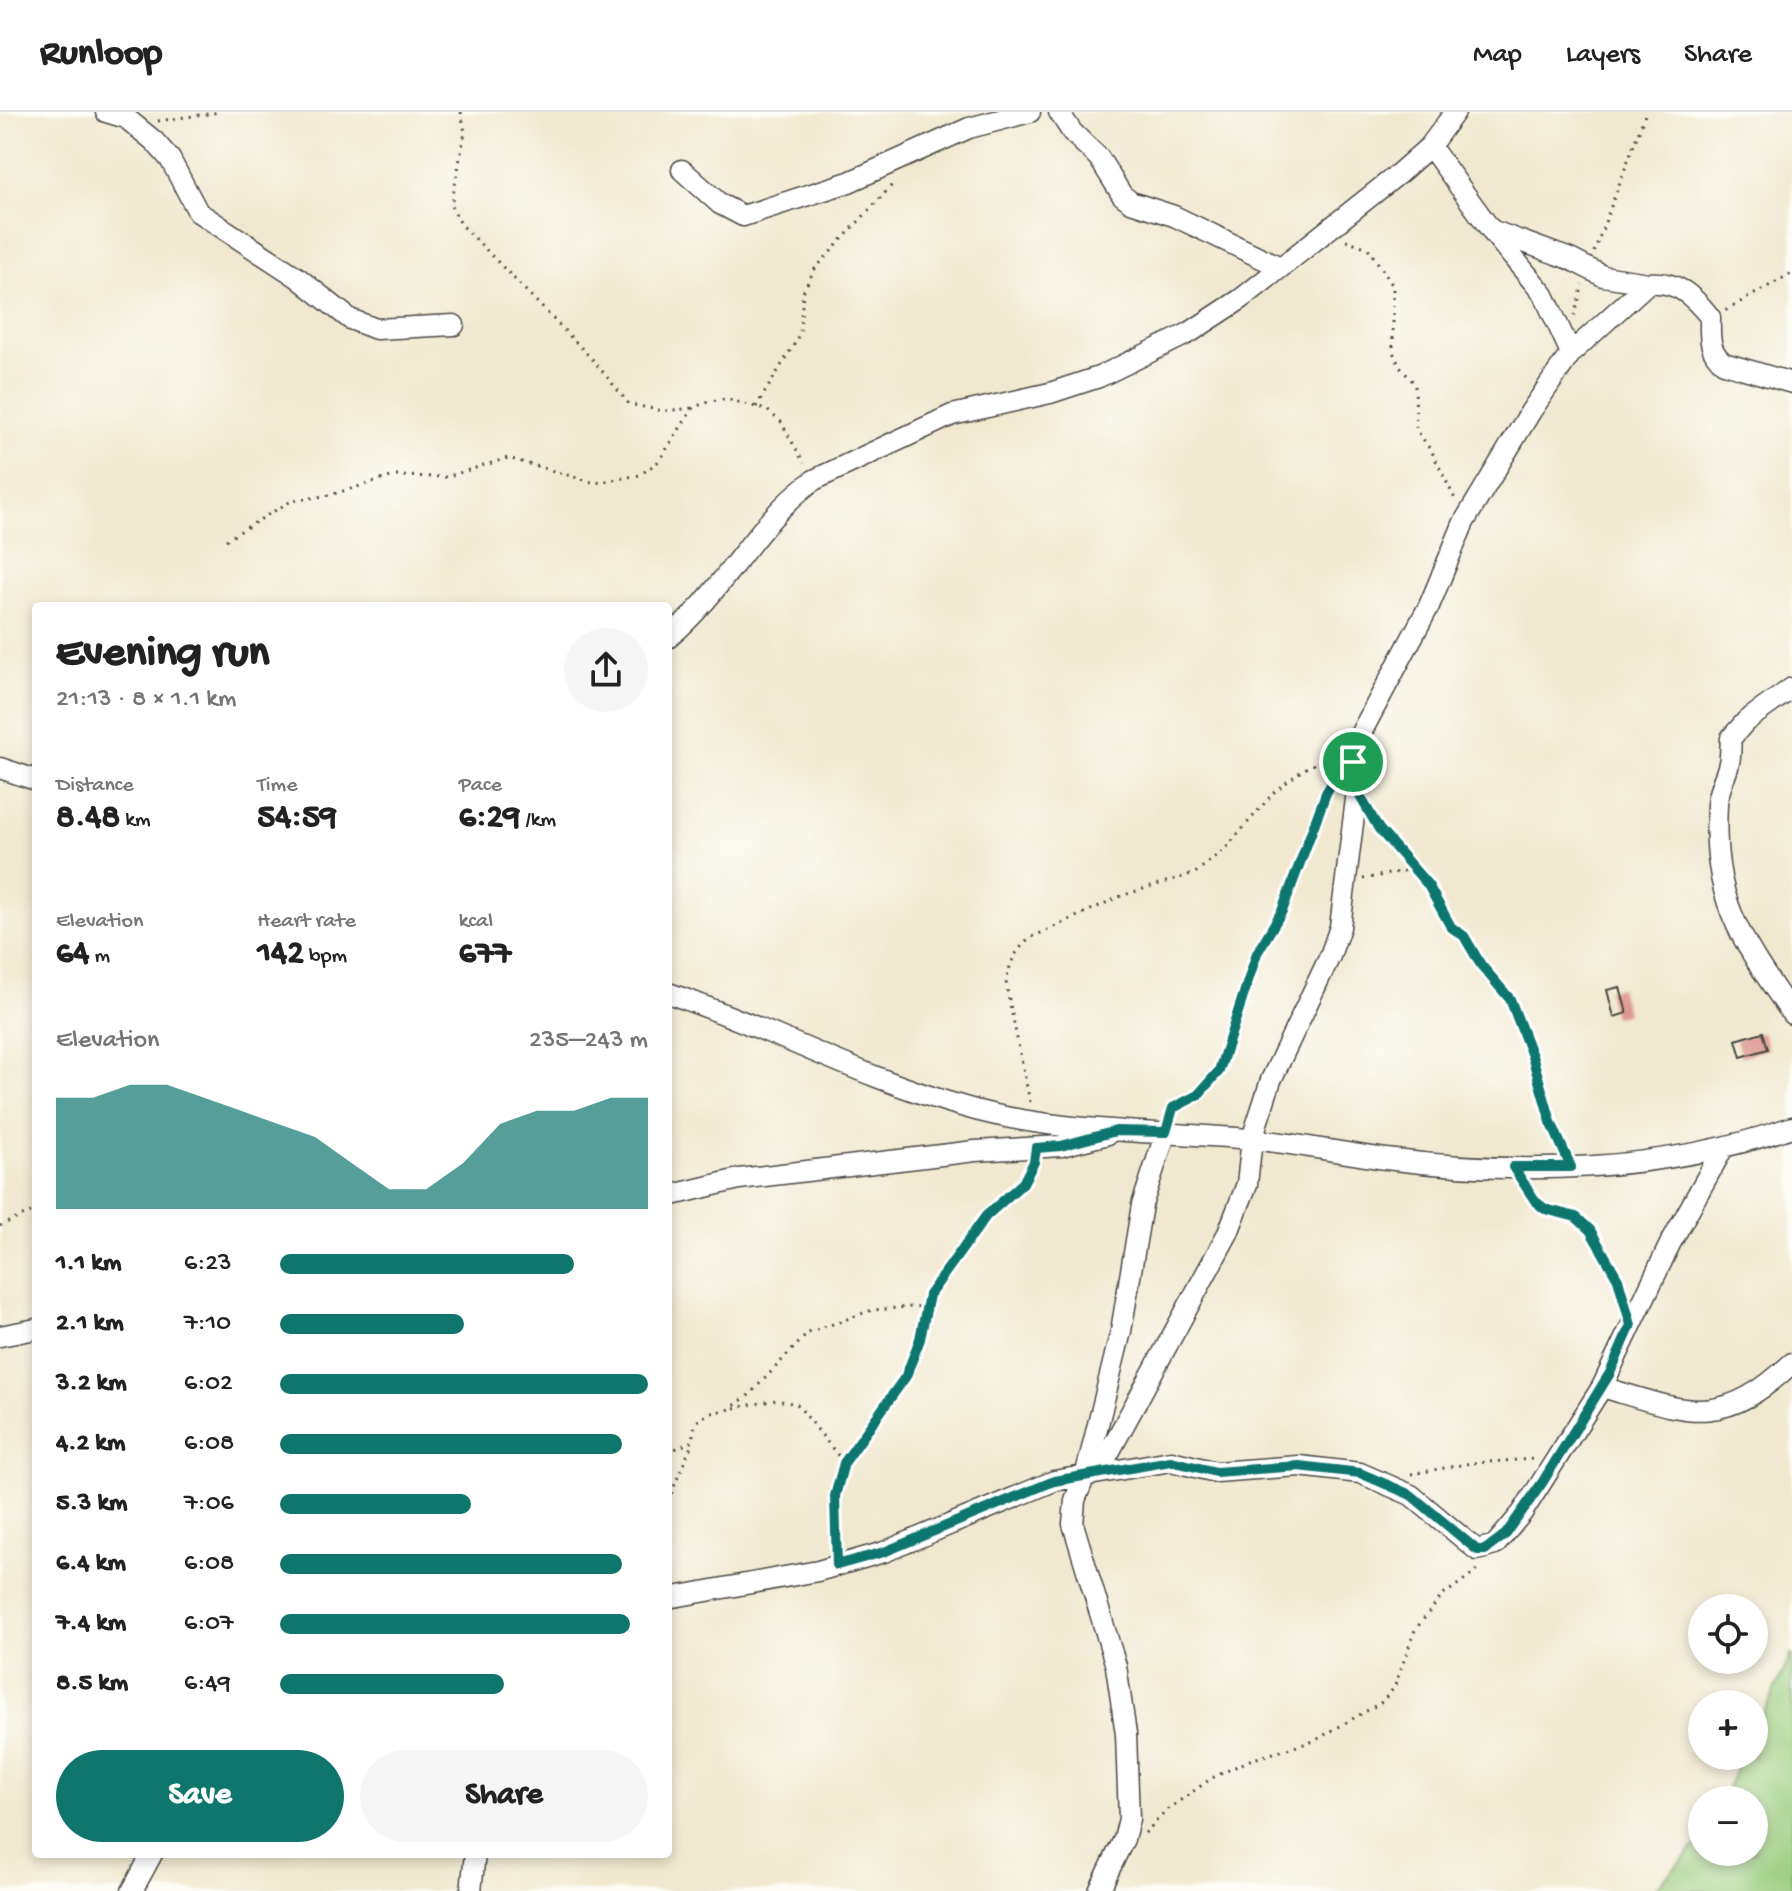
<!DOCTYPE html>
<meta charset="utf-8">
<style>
:root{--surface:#fff;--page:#f6f6f6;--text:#222;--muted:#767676;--line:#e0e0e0;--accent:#0f766e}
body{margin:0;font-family:"Gochi Hand",sans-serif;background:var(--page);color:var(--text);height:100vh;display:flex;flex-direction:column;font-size:30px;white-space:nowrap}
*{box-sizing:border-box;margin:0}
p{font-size:26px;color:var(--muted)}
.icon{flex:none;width:44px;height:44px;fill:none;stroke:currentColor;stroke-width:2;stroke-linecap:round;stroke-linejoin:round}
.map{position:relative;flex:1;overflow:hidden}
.panel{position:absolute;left:32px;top:490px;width:640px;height:1256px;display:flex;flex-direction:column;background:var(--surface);border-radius:8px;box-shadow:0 4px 12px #0003}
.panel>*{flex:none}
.buttons{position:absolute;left:1688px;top:1482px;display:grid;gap:16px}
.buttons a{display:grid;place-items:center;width:80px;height:80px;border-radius:50%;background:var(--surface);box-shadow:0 4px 12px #0003;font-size:40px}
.pin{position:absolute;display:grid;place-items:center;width:68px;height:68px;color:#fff;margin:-34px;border:4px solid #fff;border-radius:50%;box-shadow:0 2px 8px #0007}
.round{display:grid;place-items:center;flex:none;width:84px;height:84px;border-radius:42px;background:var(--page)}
.summary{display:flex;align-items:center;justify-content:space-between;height:136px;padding:0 24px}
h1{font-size:44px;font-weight:700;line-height:60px}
.metrics{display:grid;grid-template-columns:repeat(3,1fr);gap:12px;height:136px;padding:8px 24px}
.metrics div{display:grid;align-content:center}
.metrics b{font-size:34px;font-weight:700}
.metrics small{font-size:22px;font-weight:400}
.metrics p{font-size:22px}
.chart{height:224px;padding:16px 24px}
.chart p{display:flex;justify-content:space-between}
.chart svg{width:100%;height:144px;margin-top:8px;fill:var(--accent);opacity:.7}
.cta{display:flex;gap:16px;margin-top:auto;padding:16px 24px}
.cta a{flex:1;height:92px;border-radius:48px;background:var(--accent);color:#fff;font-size:32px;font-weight:700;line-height:92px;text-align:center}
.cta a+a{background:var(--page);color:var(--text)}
ul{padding:0 24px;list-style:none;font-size:26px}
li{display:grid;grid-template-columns:128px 96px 1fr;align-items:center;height:60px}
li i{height:20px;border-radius:10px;background:var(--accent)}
header{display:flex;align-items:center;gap:48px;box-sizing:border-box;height:112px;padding:0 40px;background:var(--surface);border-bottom:2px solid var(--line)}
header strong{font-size:38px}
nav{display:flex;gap:44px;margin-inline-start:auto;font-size:28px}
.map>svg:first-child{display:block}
.green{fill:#9acc7d;stroke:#627c54;stroke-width:2}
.building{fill:#dd9991}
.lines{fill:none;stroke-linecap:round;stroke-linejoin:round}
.street-casing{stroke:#494744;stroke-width:23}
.path{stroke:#494744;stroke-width:3;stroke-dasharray:2 6;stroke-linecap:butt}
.street{stroke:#fff;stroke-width:20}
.route-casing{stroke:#fff;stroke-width:16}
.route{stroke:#0f766e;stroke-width:10}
</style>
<header>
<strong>Runloop</strong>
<nav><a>Map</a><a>Layers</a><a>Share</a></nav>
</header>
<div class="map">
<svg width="1792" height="1779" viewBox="0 0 1792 1779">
<rect width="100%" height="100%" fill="#fdfcf7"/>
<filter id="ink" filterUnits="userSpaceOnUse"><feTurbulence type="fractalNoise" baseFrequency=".0125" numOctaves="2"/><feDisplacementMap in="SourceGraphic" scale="16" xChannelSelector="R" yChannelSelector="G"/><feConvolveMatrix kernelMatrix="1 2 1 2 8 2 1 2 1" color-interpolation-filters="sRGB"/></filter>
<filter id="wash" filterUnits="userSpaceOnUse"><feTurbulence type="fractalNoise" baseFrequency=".006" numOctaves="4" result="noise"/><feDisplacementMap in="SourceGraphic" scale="32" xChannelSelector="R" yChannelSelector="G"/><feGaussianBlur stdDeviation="1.8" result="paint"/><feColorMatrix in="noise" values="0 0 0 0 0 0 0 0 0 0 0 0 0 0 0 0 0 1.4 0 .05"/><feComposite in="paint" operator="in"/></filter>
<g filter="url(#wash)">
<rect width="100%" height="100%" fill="#f0e8cf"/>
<path class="green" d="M 1792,1542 L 1792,1779 L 1653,1779 L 1702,1727 L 1702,1740 L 1754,1740 L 1754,1688 L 1721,1688 L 1743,1644 L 1754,1644 L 1754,1621 Z"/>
<g id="blocks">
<path class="building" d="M 1620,875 L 1627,901 L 1614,905 L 1607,878 Z
M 1763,920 L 1768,937 L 1741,945 L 1736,928 Z"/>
</g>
</g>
<g filter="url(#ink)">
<use href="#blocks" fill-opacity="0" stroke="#494744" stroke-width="2"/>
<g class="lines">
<defs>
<path id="street" d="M 106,0 L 126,6 L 154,29 L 170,47 L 198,100 L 297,165 L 350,207 L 376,217 L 454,213
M 1059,0 L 1072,20 L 1099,46 L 1122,83 L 1131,90 L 1174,104 L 1280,155
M 1430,34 L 1491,118 L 1570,147 L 1603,164 L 1648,171
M 682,58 L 720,92 L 743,104 L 849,70 L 969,16 L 1030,0
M 1493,121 L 1544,183 L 1571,241
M 668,526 C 724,480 755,410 814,368 L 952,303 L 1050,281 L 1099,265 L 1189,221 L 1241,187 L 1397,63 L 1430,34 L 1455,0
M 1792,576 L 1746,609 L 1731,626 C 1730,634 1731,643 1729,651 C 1726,665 1718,677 1717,692 C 1712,789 1740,826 1792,902
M 0,656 L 36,668
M 668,881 C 767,915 860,965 961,994 C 1054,1022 1153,1018 1249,1027 C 1295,1031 1340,1041 1386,1047 C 1520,1064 1664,1060 1792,1015
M 668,1084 L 739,1067 L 975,1039 L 1061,1034 L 1108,1022
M 0,1224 L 36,1217
M 1602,1275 C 1687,1300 1720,1319 1792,1251
M 1099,1359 L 1228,1121 L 1247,1072 L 1252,1027 L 1271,968 L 1330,844 L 1340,815 L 1357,679 L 1353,650 L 1355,632 L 1429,494 L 1464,410 L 1531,299 L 1571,241 L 1648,171 C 1677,168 1693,184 1710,205 C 1710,224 1708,239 1724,251 L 1792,271
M 668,1486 L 818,1459 L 884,1440 L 1054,1369 L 1171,1349 L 1216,1360 L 1299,1354 L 1360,1361 L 1411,1383 L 1477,1438 L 1495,1433 L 1522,1401 L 1602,1275 L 1670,1132 L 1722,1038
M 132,1779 L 152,1742
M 471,1779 L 475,1742
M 1099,1779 L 1124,1727 L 1129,1707 L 1126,1622 L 1116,1554 L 1073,1412 L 1075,1388 L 1086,1361 L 1121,1219 L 1142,1093 L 1166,1020"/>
</defs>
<use href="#street" class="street-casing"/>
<path class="path" d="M 461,0 L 465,20 L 451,94 L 461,112 L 594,249 L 629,292 L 663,299 L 693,296
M 158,9 L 221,0
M 1346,128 L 1368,136 L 1393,174 L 1393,240 L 1400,255 L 1415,272 L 1416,317 L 1432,340 L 1455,387
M 1594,140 L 1646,0
M 1726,198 L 1792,161
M 1574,204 L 1583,173
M 756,295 L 795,231 L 800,219 L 803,180 L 814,158 L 893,72
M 226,428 L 291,389 L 330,383 L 394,364 L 446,365 L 508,346 L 595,371 L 640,363 L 659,349 L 693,296 L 709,289 L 727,287 L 767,298 L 781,310 L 804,351
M 1372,707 L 1428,773 L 1451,815 L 1464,824 L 1481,853 L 1510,887 L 1563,1037
M 1363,767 L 1414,757
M 1030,990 L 1006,873 C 1009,852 1014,840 1030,826 L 1121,784 L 1195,761 L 1226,736 L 1275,679 L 1304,657 L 1337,641
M 1170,1002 C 1179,985 1204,985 1219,959 L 1257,841 L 1282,799 L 1335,666
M 1525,1076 L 1545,1097 L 1583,1110 L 1618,1167 L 1623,1185
M 0,1114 L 36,1098
M 734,1296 L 776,1288 L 797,1292 L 844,1351
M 728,1298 L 749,1283 L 808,1221 L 872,1198 L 925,1194
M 668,1340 L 693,1329 C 691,1305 707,1301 727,1298
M 1411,1362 L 1472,1351 L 1534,1347
M 668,1389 L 692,1332
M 837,1433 L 835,1384 L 844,1351 L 906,1264 L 920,1227 L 929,1183 L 963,1131 L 997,1091 L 1023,1071 L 1032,1056
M 1145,1721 L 1168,1697 L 1212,1666 L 1250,1648 L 1314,1629 L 1382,1590 L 1394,1576 L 1415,1518 L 1442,1484 L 1479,1457"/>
<use href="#street" class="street"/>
</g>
</g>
<g class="lines" filter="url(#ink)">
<defs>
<path id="route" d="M 1353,650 L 1357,679 L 1379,717 L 1428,773 L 1451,815 L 1464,824 L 1481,853 L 1510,887 L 1532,944 L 1551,1010 L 1571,1055 L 1513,1055 L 1536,1090 L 1545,1097 L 1576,1105 L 1590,1118 L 1618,1167 L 1631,1213 L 1610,1261 L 1542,1371 L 1506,1422 L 1485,1438 L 1477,1438 L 1411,1383 L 1360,1361 L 1299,1354 L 1216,1360 L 1171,1349 L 1054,1369 L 884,1440 L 837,1453 L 835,1384 L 844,1351 L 906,1264 L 920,1227 L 929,1183 L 986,1104 L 1023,1071 L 1034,1050 L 1036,1036 L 1061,1034 L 1116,1019 L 1166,1020 L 1173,996 L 1198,983 L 1219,959 L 1257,841 L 1282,799 L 1326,681 L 1335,666 Z"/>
</defs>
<use href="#route" class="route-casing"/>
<use href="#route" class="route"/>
</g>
</svg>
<div class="buttons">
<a><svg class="icon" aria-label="locate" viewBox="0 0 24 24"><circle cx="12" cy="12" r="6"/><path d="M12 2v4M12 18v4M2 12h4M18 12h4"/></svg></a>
<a>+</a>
<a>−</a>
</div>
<div class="pin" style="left:1353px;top:650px;background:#1e9e55"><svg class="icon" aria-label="arrive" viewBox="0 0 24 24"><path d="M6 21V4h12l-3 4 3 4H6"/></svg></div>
<section class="panel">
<div class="summary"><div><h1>Evening run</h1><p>21:13 · 8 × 1.1 km</p></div><a class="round"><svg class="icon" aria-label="share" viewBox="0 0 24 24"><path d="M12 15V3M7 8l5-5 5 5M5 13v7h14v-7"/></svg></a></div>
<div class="metrics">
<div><p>Distance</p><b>8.48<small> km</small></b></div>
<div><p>Time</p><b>54:59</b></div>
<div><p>Pace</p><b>6:29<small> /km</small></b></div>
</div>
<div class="metrics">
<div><p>Elevation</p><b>64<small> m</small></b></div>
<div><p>Heart rate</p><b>142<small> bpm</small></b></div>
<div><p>kcal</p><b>677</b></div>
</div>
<div class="chart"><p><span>Elevation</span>235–243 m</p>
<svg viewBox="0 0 160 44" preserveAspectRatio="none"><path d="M0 44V10L10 10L20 6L30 6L40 10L50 14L60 18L70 22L80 30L90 38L100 38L110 30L120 18L130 14L140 14L150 10L160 10V44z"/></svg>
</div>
<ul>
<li><b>1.1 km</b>6:23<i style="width:80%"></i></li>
<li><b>2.1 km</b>7:10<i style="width:50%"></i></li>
<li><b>3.2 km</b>6:02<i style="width:100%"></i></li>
<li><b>4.2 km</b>6:08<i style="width:93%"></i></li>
<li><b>5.3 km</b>7:06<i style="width:52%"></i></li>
<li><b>6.4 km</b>6:08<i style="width:93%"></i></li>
<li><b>7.4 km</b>6:07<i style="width:95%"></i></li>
<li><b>8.5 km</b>6:49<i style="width:61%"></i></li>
</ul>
<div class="cta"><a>Save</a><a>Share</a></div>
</section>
</div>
